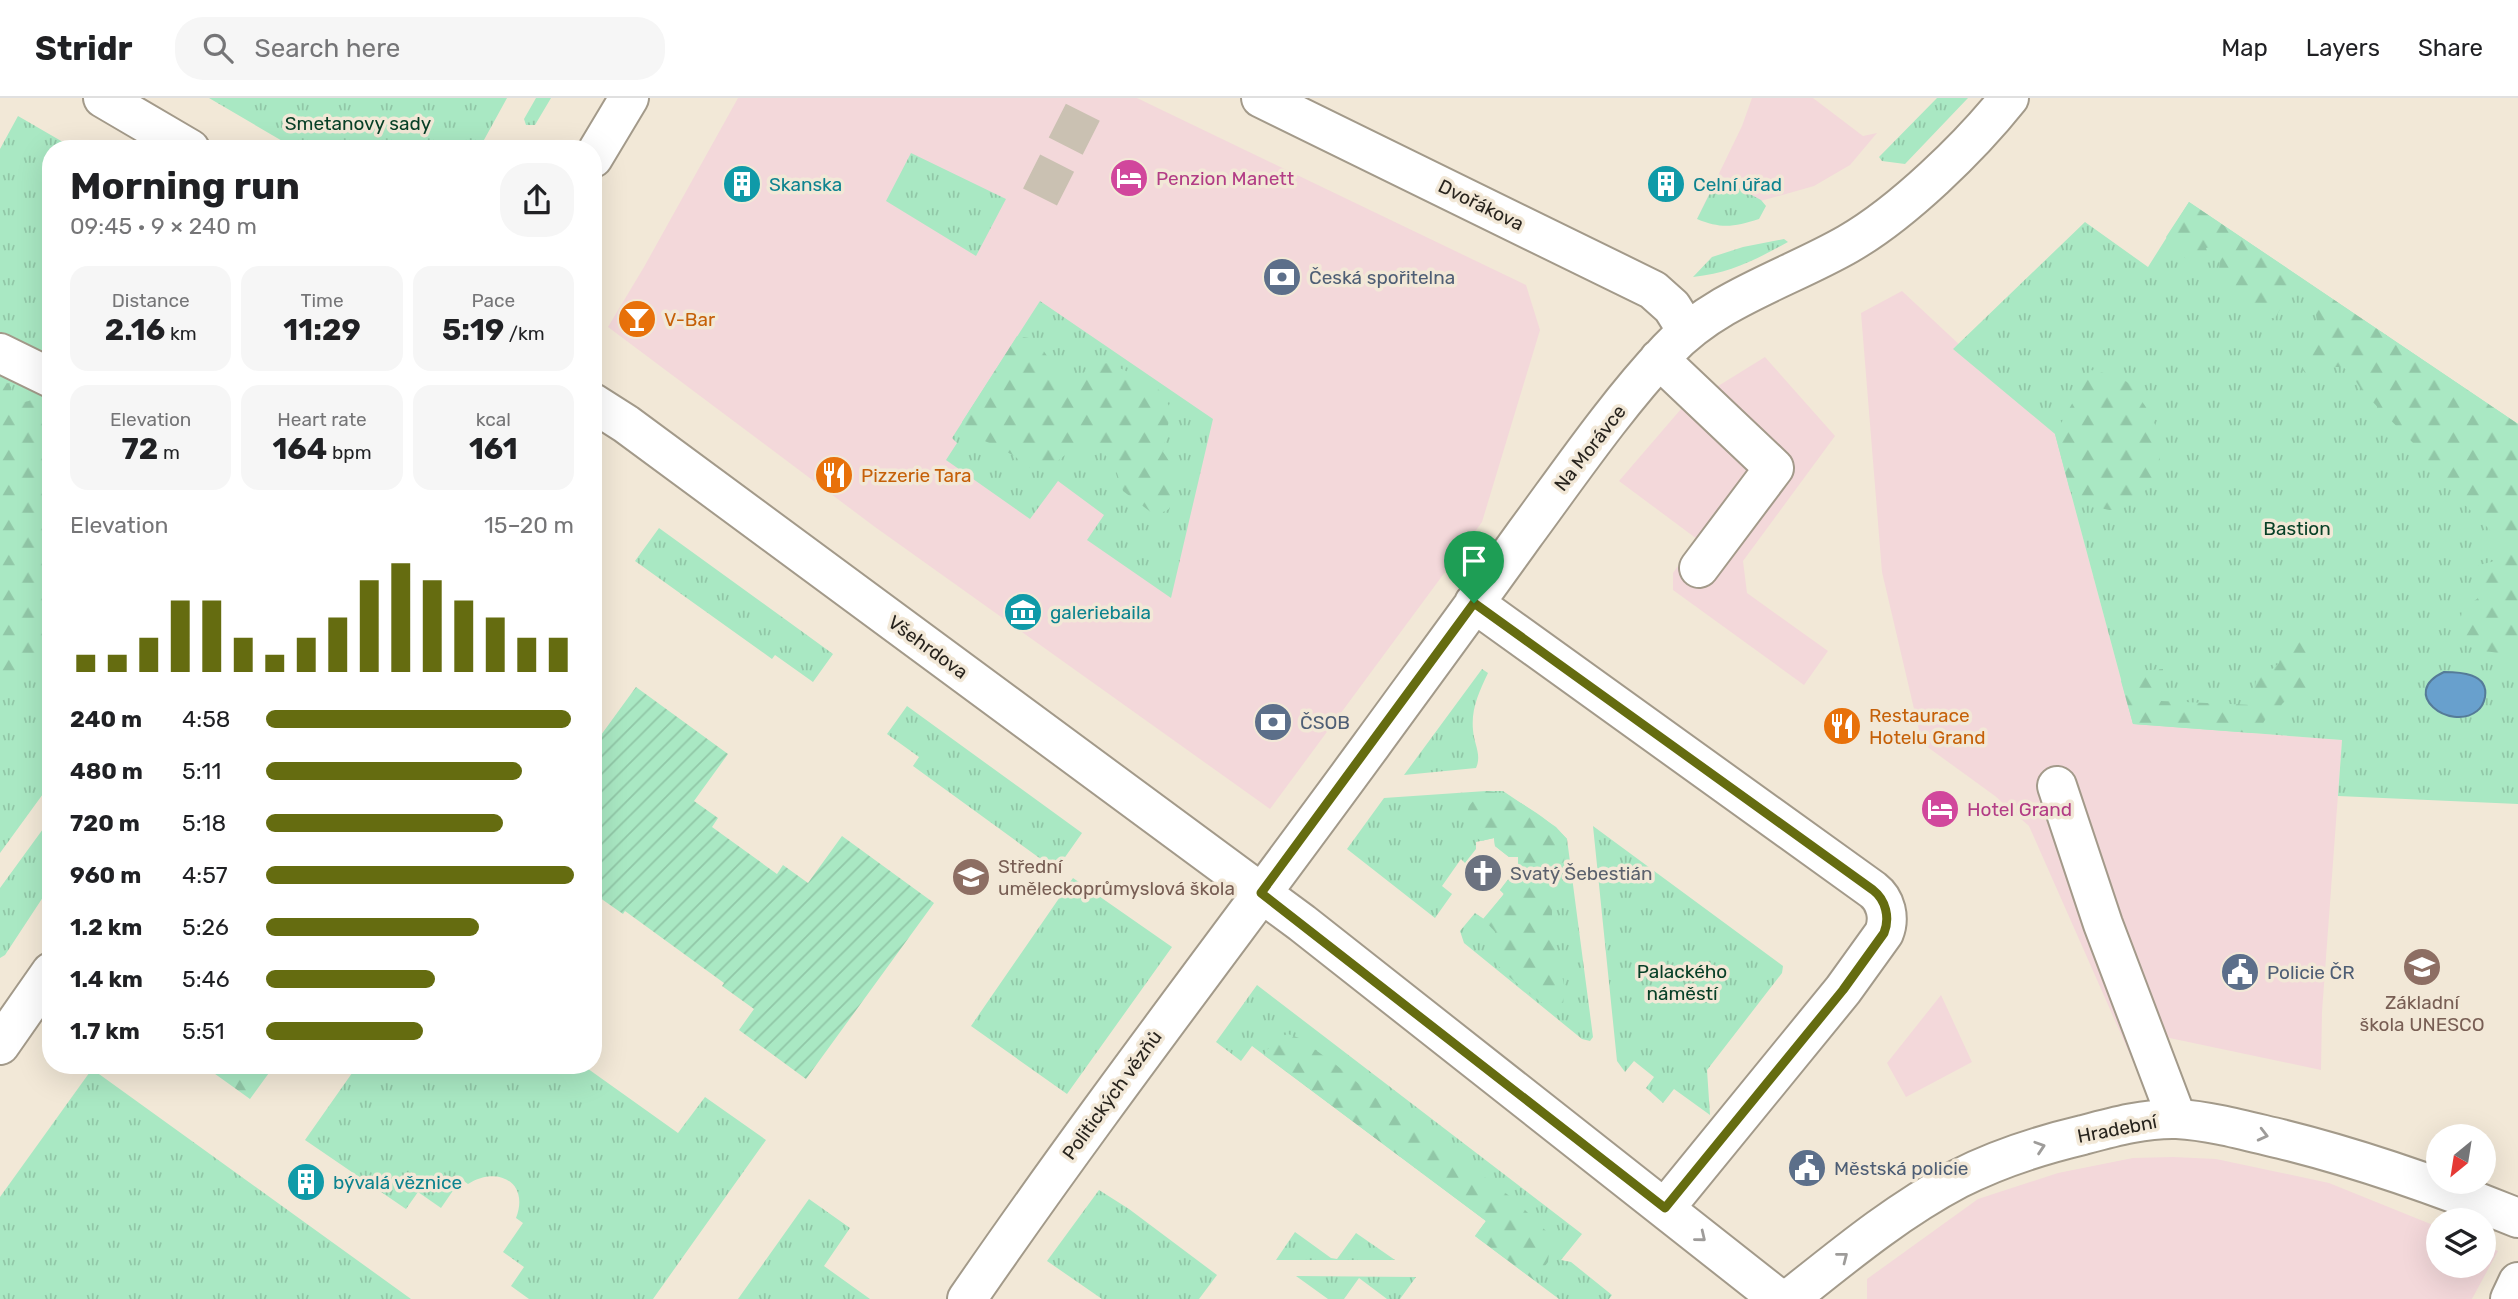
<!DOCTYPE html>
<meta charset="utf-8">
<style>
:root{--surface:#fff;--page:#f6f6f6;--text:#202124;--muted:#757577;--line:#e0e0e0;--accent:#656c10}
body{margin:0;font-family:Rubik,sans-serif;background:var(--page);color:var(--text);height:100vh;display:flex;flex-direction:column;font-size:26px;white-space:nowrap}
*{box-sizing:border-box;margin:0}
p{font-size:23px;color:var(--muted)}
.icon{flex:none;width:38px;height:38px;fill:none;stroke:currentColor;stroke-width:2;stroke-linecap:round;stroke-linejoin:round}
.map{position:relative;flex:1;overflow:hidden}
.panel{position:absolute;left:42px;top:42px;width:560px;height:934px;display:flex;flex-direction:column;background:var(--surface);border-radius:28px;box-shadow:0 7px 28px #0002}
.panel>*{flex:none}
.needle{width:46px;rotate:210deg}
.buttons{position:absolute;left:2426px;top:1026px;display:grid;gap:14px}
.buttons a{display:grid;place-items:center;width:70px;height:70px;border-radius:50%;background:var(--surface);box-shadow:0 7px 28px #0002;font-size:35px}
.pin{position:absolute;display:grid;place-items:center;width:60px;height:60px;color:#fff;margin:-72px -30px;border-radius:50% 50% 50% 0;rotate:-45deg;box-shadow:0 0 7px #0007}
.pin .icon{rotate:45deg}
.round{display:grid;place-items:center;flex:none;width:74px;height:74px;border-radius:28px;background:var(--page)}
.head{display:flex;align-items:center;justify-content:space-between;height:119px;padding:0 28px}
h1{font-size:38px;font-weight:700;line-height:52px}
.figures{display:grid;grid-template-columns:repeat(3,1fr);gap:10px;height:119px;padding:7px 28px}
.figures div{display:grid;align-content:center;border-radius:18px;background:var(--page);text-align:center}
.figures b{font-size:30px;font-weight:700}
.figures small{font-size:19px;font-weight:400}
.figures p{font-size:19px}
.chart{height:196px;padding:14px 28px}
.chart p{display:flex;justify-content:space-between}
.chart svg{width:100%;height:126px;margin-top:7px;stroke:var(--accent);stroke-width:6}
ul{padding:0 28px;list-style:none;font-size:23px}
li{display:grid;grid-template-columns:112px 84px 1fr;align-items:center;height:52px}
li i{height:18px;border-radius:9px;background:var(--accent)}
header{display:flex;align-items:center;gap:42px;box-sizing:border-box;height:98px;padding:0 35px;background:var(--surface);border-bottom:2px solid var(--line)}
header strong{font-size:33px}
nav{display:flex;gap:38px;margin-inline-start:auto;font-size:24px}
.search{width:490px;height:63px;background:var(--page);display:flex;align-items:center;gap:18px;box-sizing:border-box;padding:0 24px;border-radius:28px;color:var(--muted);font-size:26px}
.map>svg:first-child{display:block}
.commercial{fill:#f3d8da}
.grass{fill:url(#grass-tufts)}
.forest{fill:url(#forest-firs)}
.garden{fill:url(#garden-furrows)}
.water{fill:#68a0cd;stroke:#557b98;stroke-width:2}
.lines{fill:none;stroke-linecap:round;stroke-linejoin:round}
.minor-tunnel{stroke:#cac1b2;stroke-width:38;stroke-dasharray:38 19;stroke-linecap:butt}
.minor-casing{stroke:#a39a8a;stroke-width:42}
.major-casing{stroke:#a39a8a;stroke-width:42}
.minor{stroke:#fff;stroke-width:38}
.major{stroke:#fff;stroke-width:38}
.oneway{stroke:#9e9c9a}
.route-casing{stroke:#fff;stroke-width:14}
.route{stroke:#656c10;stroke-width:9}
.labels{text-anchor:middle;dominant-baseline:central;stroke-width:7;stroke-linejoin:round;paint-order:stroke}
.park-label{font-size:19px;fill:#084027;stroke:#f2e8d7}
.hotel-label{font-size:19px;fill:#b23c85;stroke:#f2e8d7;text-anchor:start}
.culture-label{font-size:19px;fill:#0d838f;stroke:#f2e8d7;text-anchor:start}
.street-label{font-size:19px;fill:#28241e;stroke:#f2e8d7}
.service-label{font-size:19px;fill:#4e5e75;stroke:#f2e8d7;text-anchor:start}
.food-label{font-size:19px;fill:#c56008;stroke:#f2e8d7;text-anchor:start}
.education-label{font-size:19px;fill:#785e54;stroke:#f2e8d7;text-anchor:start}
.worship-label{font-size:19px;fill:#5b616d;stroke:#f2e8d7;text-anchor:start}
</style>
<header>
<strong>Stridr</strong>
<div class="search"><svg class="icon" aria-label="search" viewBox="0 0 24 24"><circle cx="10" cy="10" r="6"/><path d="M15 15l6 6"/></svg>Search here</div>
<nav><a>Map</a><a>Layers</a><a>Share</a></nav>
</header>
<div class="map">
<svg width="2518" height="1201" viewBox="0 0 2518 1201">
<defs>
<pattern id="grass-tufts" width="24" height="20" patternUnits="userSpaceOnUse" patternTransform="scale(1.75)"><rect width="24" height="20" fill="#a9e8c3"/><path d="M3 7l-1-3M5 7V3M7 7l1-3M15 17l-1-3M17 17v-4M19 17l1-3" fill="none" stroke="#91c7a7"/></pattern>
<pattern id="forest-firs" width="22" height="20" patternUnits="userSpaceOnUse" patternTransform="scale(1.75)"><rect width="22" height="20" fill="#a9e8c3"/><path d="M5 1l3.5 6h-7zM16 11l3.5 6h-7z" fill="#91c7a7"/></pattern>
<pattern id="garden-furrows" width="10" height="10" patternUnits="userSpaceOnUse" patternTransform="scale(1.75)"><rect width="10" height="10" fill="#a9e8c3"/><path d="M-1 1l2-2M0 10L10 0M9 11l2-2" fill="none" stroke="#91c7a7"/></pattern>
</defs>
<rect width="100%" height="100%" fill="#f2e8d7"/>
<path class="commercial" d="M 738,0 L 1137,0 L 1526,187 L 1540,232 L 1482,424 L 1270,711 L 875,429 L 608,229 L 644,169 Z
M 1752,0 L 1813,0 L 1863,38 L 1877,35 L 1850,67 L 1814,88 L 1697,121 L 1742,28 Z
M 1902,193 L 2055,336 L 2133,626 L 2342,642 L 2322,914 L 2321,972 L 2160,938 L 2154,965 L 2143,986 L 2029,728 L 1995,698 L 1922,645 L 1882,474 L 1861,215 Z
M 1765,259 L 1835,338 L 1743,463 L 1747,495 L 1828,553 L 1804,587 L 1673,492 L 1673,475 L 1697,441 L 1619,383 L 1681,311 Z
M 1941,897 L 1972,964 L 1906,999 L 1887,965 Z
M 2173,1059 L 2216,1061 L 2329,1085 L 2438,1129 L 2438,1167 L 2483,1167 L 2483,1147 L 2498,1153 L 2472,1201 L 1867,1201 L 1867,1181 L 1978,1101 L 2058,1075 L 2133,1060 Z"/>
<path class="grass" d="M 209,0 L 507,0 L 479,51 L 296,51 Z
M 536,0 L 551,0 L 535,27 L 526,27 L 524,21 Z
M 1937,0 L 1968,0 L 1905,66 L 1882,63 L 1879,59 Z
M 18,18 L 75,51 L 51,51 L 51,685 L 0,755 L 0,51 Z
M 911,55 L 1006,101 L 976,158 L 886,103 Z
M 1718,79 L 1761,102 L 1766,108 L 1759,121 C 1734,129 1721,131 1697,121 Z
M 2189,104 L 2518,326 L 2518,706 L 2338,698 L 2342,642 L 2133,626 L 2055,336 L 1953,251 L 2085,124 L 2148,169 Z
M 1784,141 L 1788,144 C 1755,162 1731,175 1693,179 L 1712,159 L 1743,149 Z
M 1040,203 L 1213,321 L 1171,500 L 1087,442 L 1104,417 L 1058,383 L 1030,421 L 946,362 L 957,345 L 952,340 Z
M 659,430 L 833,556 L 813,584 L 775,557 L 772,561 L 635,463 Z
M 1482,571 L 1488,575 C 1479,594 1471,611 1473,632 C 1474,646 1482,657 1476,670 L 1404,677 Z
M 907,608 L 1082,735 L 1056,772 L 913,668 L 919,659 L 887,636 Z
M 1486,693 L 1503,693 L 1556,729 L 1567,741 L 1593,939 L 1590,943 L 1582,941 L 1464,845 L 1460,833 L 1475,815 L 1484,821 L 1504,796 L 1500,792 L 1510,779 L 1518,777 L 1518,759 L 1509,759 L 1495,748 L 1494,740 L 1476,744 L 1476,751 L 1465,765 L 1461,761 L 1442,788 L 1452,796 L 1435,820 L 1347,751 L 1384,700 Z
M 51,720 L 51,787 L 5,857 L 0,860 L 0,790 Z
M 1593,728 L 1783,868 L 1782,875 L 1707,972 L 1710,1017 L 1674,991 L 1663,1005 L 1646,990 L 1654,979 L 1634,963 L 1625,974 L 1617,963 Z
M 1073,780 L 1172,849 L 1067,996 L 971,928 Z
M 1257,887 L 1582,1136 L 1561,1162 L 1571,1164 L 1612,1197 L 1609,1201 L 1559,1201 L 1475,1138 L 1486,1123 L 1264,957 L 1252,948 L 1241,963 L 1216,944 Z
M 357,968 L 584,968 L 678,1035 L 705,999 L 766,1042 L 653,1201 L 529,1201 L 511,1188 L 524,1169 L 503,1154 L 523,1125 L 516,1120 C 530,1084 497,1067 468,1086 L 461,1081 L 441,1110 L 418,1094 L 406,1111 L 305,1042 Z
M 92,971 L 411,1201 L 0,1201 L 0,1099 Z
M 1099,1092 L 1129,1111 L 1217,1177 L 1199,1201 L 1102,1201 L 1047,1163 Z
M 809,1101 L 850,1130 L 824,1168 L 870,1201 L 738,1201 Z
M 1295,1134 L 1331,1160 L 1337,1161 L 1356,1135 L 1395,1162 L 1276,1162 Z
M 1296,1178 L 1416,1179 L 1400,1201 L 1387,1201 L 1359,1180 L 1344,1201 L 1328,1201 Z"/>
<path class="forest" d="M 2189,104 L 2518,326 L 2518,556 C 2484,554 2450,555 2463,510 L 2477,501 L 2482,493 L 2475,474 L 2479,467 L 2499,462 L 2503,453 L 2489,431 L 2458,400 L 2417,349 L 2362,293 L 2352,277 L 2343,269 L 2332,269 L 2321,280 L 2309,281 L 2303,272 L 2304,260 L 2311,254 L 2317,224 L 2315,208 L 2302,193 L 2286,200 L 2276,219 L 2266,222 C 2250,212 2222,202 2219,179 C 2218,168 2223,157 2215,148 L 2206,150 L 2209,159 L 2205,167 C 2188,166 2174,153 2166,139 Z
M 1017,238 L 1035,241 C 1047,255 1054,274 1069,284 L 1097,266 L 1109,265 L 1141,280 L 1159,292 L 1171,311 L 1163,354 C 1180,378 1176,383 1169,411 L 1157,417 L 1152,415 L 1123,393 L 1114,366 L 1099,351 L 1085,347 L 1076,348 L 1054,366 L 1039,373 L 1021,366 L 1017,360 L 999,349 L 975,339 L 962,324 Z
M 2091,272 C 2102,275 2118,277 2127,284 C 2132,287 2136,296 2140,301 C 2165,332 2170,373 2137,401 C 2131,406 2123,412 2114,412 C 2099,413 2082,400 2070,393 L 2055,336 Z
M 0,277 L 11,289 L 11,307 L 51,298 L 51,559 L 31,573 L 0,585 Z
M 2291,537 L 2300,540 L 2308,549 L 2311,592 L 2307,601 L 2294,609 L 2286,602 L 2277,611 L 2271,612 L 2262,627 L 2253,635 L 2133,626 L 2121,583 L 2127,574 L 2163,571 L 2161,603 L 2252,607 L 2257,576 L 2272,571 L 2279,565 L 2281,545 Z
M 1486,693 C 1511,694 1550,722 1567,741 L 1564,762 L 1553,788 L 1552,806 L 1552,828 L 1565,892 L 1561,919 C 1538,901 1512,885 1494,863 L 1495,859 L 1499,858 L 1501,840 L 1483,821 L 1504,796 L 1500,792 L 1510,779 L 1518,777 L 1518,759 L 1509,759 L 1495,748 L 1494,740 L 1481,743 L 1468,733 C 1466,710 1466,707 1486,693 Z
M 1288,936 L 1299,940 L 1335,966 L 1400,1020 L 1441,1046 L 1516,1103 L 1546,1133 L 1550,1146 L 1548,1164 L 1534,1182 L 1475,1138 L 1486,1123 L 1264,957 C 1271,947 1275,939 1288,936 Z
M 204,968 L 274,968 L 250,1001 Z"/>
<path class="garden" d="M 636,589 L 728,656 L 694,703 L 718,720 L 712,729 L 777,776 L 783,767 L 808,785 L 842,738 L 934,805 L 806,981 L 739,932 L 754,911 L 722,888 L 724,885 L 625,813 L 623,816 L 593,795 L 593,648 Z"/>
<path class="water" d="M 2444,574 C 2459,574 2489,575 2485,599 C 2484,604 2481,610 2477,613 C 2450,634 2398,595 2444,574 Z"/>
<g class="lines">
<path class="minor-tunnel" d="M 1040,99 L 1090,0"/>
<defs>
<path id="minor" d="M 1261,0 L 1653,192 L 1672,209 L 1687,233
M 0,255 L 51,280
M 1659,261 L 1774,370 L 1699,470
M 593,305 L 626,326 L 1302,825 L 1779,1201
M 1474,505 L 1873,792 C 1886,802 1890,820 1884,835 L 1843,892 L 1665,1110
M 2057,688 L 2103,826 L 2177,1021
M 967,1201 C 1097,1012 1237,831 1372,646 C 1423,576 1474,507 1524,437 C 1569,376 1616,307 1668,252 C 1715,201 1789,180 1848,146 C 1902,115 1970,49 2009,0
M 1789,1201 C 1843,1158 1897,1113 1958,1081 C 1997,1061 2041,1047 2083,1037 C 2113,1029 2146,1020 2177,1021 C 2212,1023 2247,1033 2281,1041 C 2362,1061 2441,1089 2518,1120
M 2510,1201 L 2518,1184"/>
<path id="major" d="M 103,0 L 190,51
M 593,60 L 629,0
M 0,947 L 51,874"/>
</defs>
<use href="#minor" class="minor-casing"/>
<use href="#major" class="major-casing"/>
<use href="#minor" class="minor"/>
<use href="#major" class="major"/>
</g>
<defs><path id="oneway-chevron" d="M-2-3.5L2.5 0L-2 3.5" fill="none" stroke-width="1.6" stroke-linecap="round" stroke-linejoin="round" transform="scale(1.75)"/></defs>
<g class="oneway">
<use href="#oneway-chevron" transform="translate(2263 1037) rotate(14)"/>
<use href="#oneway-chevron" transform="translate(2040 1049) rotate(-18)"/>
<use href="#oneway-chevron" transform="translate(1701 1139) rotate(39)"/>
<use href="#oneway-chevron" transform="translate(1843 1159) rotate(-38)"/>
</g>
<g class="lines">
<defs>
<path id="route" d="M 1474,505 L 1873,792 C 1886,802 1890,820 1884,835 L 1843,892 L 1665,1110 L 1261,795 Z"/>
</defs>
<use href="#route" class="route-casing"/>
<use href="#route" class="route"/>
</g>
<defs>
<symbol id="hotel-disc" viewBox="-11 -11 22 22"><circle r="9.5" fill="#d1479c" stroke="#f2e8d7"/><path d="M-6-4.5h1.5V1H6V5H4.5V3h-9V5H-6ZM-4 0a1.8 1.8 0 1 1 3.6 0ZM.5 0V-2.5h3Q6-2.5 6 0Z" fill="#fff"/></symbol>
<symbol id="building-disc" viewBox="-11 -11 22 22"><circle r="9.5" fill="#0f9aa8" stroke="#f2e8d7"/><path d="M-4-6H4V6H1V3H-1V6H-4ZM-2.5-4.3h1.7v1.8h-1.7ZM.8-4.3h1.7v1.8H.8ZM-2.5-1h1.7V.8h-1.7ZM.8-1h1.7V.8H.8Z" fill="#fff"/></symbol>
<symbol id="bank-disc" viewBox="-11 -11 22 22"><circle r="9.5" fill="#5c6f8a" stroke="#f2e8d7"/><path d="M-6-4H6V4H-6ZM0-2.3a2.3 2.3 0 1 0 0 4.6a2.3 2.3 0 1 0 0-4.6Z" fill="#fff"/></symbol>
<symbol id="bar-disc" viewBox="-11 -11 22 22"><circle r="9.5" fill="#e8710a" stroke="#f2e8d7"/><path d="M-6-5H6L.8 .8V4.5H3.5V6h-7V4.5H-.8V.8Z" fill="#fff"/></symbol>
<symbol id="restaurant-disc" viewBox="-11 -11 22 22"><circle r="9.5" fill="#e8710a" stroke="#f2e8d7"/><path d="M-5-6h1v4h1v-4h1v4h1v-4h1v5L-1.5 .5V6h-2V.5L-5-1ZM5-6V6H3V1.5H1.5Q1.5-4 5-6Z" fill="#fff"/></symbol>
<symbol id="museum-disc" viewBox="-11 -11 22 22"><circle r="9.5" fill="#0f9aa8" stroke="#f2e8d7"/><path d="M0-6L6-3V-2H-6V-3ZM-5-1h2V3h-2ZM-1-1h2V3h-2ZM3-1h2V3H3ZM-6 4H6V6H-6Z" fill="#fff"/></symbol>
<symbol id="church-disc" viewBox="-11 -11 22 22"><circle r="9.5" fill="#6b7280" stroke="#f2e8d7"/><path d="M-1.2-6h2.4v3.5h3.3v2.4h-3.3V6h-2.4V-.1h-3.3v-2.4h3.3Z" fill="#fff"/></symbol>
<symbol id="school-disc" viewBox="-11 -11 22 22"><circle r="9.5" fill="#8d6e63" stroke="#f2e8d7"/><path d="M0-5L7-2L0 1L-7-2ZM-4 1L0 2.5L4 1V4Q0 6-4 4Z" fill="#fff"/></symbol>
<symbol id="civic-disc" viewBox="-11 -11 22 22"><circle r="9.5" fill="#5c6f8a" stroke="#f2e8d7"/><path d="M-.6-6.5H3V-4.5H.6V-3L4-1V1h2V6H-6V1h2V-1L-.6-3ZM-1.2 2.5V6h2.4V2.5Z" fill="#fff"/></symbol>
</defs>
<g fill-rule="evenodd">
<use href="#hotel-disc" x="1107" y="58" width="44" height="44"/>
<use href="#building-disc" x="720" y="64" width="44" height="44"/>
<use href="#building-disc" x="1644" y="64" width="44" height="44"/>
<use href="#bank-disc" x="1260" y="157" width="44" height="44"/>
<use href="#bar-disc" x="615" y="199" width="44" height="44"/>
<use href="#restaurant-disc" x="812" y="355" width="44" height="44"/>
<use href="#museum-disc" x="1001" y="492" width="44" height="44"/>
<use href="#bank-disc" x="1251" y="602" width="44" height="44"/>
<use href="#restaurant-disc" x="1820" y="606" width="44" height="44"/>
<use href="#hotel-disc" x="1918" y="689" width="44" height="44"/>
<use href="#church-disc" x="1461" y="753" width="44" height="44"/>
<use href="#school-disc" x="949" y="757" width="44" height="44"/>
<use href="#school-disc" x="2400" y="847" width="44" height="44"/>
<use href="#civic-disc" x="2218" y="852" width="44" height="44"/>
<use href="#civic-disc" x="1785" y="1048" width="44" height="44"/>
<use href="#building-disc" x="284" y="1062" width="44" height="44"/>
</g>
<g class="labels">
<g class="park-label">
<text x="358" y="25">Smetanovy sady</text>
<text x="2297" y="430">Bastion</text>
<text x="1682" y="873">Palackého<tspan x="1682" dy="22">náměstí</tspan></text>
</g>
<g class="hotel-label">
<text x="1156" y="80">Penzion Manett</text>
<text x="1967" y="711">Hotel Grand</text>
</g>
<g class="culture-label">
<text x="769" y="86">Skanska</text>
<text x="1693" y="86">Celní úřad</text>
<text x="1050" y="514">galeriebaila</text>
<text x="333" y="1084">bývalá věznice</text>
</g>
<g class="street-label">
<text transform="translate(1481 107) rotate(26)">Dvořákova</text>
<text transform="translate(1590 350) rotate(-52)">Na Morávce</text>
<text transform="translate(928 549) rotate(36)">Všehrdova</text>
<text transform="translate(1112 997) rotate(-54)">Politických vězňů</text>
<text transform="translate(2117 1031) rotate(-11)">Hradební</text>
</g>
<g class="service-label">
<text x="1309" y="179">Česká spořitelna</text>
<text x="1300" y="624">ČSOB</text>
<text x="2267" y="874">Policie ČR</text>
<text x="1834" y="1070">Městská policie</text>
</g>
<g class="food-label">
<text x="664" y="221">V-Bar</text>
<text x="861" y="377">Pizzerie Tara</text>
<text x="1869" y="617">Restaurace<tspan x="1869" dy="22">Hotelu Grand</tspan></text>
</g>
<g class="education-label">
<text x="998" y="768">Střední<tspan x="998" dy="22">uměleckoprůmyslová škola</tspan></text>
<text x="2422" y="904" text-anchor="middle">Základní<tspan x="2422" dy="22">škola UNESCO</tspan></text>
</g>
<g class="worship-label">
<text x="1510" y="775">Svatý Šebestián</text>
</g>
</g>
</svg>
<div class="buttons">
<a><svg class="needle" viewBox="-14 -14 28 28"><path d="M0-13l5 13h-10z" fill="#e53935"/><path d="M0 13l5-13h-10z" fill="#757577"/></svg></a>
<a><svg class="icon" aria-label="layers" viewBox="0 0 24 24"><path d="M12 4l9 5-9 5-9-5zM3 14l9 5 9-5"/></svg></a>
</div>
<div class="pin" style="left:1474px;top:505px;background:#1e9e55"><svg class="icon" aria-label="arrive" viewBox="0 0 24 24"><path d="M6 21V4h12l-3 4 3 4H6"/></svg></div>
<section class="panel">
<div class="head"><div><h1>Morning run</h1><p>09:45 · 9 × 240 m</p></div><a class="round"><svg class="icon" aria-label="share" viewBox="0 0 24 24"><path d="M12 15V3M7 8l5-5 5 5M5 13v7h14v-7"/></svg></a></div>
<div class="figures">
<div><p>Distance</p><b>2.16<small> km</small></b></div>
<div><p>Time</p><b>11:29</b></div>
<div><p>Pace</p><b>5:19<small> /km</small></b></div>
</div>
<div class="figures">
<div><p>Elevation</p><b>72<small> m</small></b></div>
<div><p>Heart rate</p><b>164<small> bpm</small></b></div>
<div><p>kcal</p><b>161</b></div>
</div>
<div class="chart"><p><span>Elevation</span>15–20 m</p>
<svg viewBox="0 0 160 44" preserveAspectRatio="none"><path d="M5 44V38M15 44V38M25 44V32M35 44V19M45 44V19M55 44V32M65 44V38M75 44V32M85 44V25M95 44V12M105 44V6M115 44V12M125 44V19M135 44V25M145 44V32M155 44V32"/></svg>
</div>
<ul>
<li><b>240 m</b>4:58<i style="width:99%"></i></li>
<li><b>480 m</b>5:11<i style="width:83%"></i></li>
<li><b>720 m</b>5:18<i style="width:77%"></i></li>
<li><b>960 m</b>4:57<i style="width:100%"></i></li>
<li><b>1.2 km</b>5:26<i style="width:69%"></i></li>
<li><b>1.4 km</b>5:46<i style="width:55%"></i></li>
<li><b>1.7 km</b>5:51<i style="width:51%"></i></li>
</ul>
</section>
</div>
